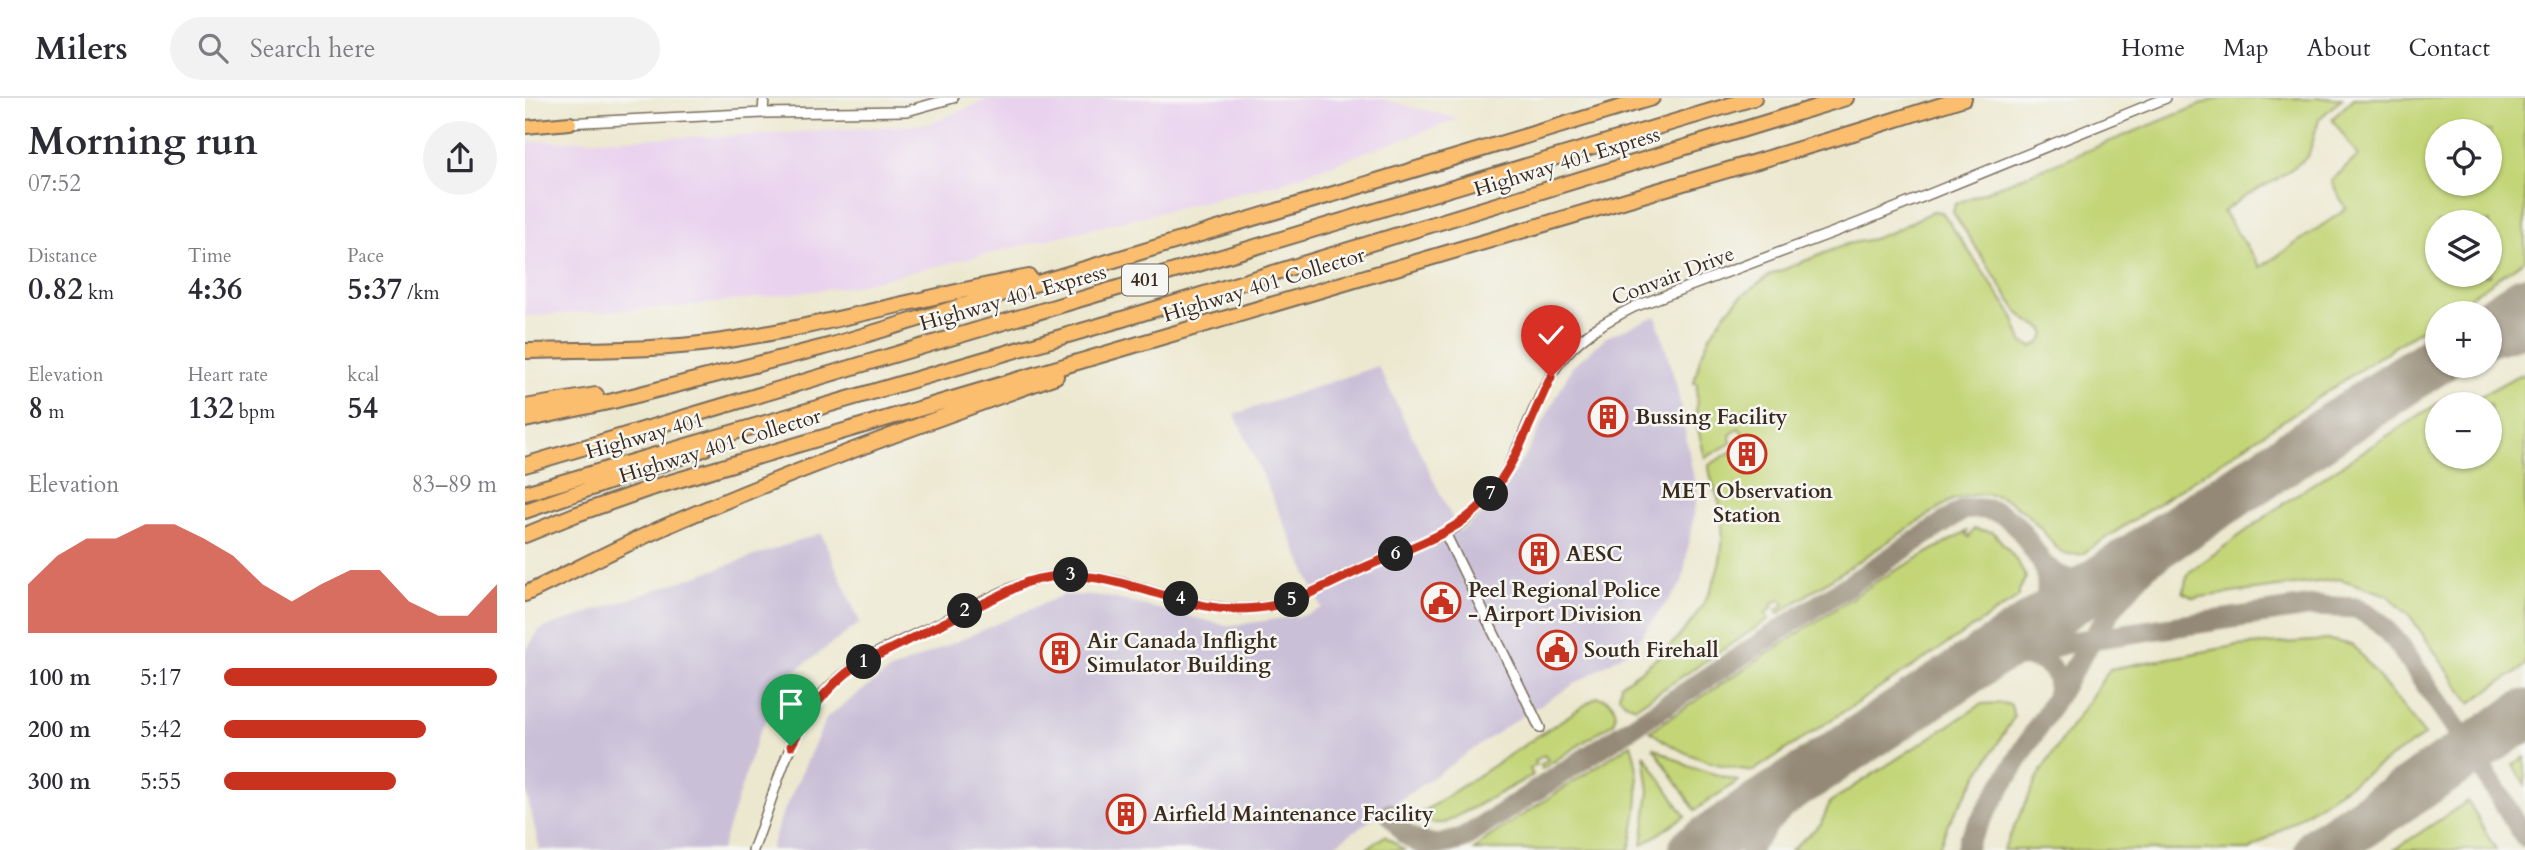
<!DOCTYPE html>
<meta charset="utf-8">
<style>
:root{--surface:#fff;--page:#f2f2f3;--text:#2b2b33;--muted:#7c7c81;--line:#e1e1e2;--accent:#c8321e}
body{margin:0;font-family:Cardo,serif;background:var(--page);color:var(--text);height:100vh;display:flex;flex-direction:column;font-size:26px;white-space:nowrap}
*{box-sizing:border-box;margin:0}
p{font-size:23px;color:var(--muted)}
.icon{flex:none;width:38px;height:38px;fill:none;stroke:currentColor;stroke-width:2;stroke-linecap:round;stroke-linejoin:round}
.map{position:relative;flex:1;overflow:hidden}
.panel{display:flex;flex-direction:column;background:var(--surface);width:525px}
.panel>*{flex:none}
.fabs{position:absolute;left:1900px;top:21px;display:grid;gap:14px}
.fabs a{display:grid;place-items:center;width:77px;height:77px;border-radius:50%;background:var(--surface);box-shadow:0 2px 5px #0004;font-size:35px}
.pin{position:absolute;display:grid;place-items:center;width:60px;height:60px;color:#fff;margin:-72px -30px;border-radius:50% 50% 50% 0;rotate:-45deg;box-shadow:0 0 7px #0007}
.pin .icon{rotate:45deg}
.km{position:absolute;width:35px;height:35px;margin:-18px;border-radius:50%;background:#222;color:#fff;font-size:19px;line-height:35px;text-align:center}
.round{display:grid;place-items:center;flex:none;width:74px;height:74px;border-radius:37px;background:var(--page)}
.overview{display:flex;align-items:center;justify-content:space-between;height:119px;padding:0 28px}
h1{font-size:38px;font-weight:700;line-height:52px}
.metrics{display:grid;grid-template-columns:repeat(3,1fr);gap:10px;height:119px;padding:7px 28px}
.metrics div{display:grid;align-content:center}
.metrics b{font-size:30px;font-weight:700}
.metrics small{font-size:19px;font-weight:400}
.metrics p{font-size:19px}
.chart{height:196px;padding:14px 28px}
.chart p{display:flex;justify-content:space-between}
.chart svg{width:100%;height:126px;margin-top:7px;fill:var(--accent);opacity:.7}
ul{padding:0 28px;list-style:none;font-size:23px}
li{display:grid;grid-template-columns:112px 84px 1fr;align-items:center;height:52px}
li i{height:18px;border-radius:9px;background:var(--accent)}
header{display:flex;align-items:center;gap:42px;box-sizing:border-box;height:98px;padding:0 35px;background:var(--surface);border-bottom:2px solid var(--line)}
header strong{font-size:33px}
nav{display:flex;gap:38px;margin-inline-start:auto;font-size:24px}
.search{width:490px;height:63px;background:var(--page);display:flex;align-items:center;gap:18px;box-sizing:border-box;padding:0 24px;border-radius:38px;color:var(--muted);font-size:26px}
main{display:flex;flex:1;min-height:0}
.map>svg:first-child{display:block}
.built{fill:#e9d2ee}
.industrial{fill:#c9bfd7}
.green{fill:#c3d577;stroke:#7f804a;stroke-width:2;fill-rule:evenodd}
.lines{fill:none;stroke-linecap:round;stroke-linejoin:round}
.taxiway{stroke:#948976;stroke-width:21}
.runway{stroke:#948976;stroke-width:51}
.minor-casing{stroke:#796c5c;stroke-width:12}
.major-casing{stroke:#796c5c;stroke-width:16}
.highway-casing{stroke:#796c5c;stroke-width:18}
.minor{stroke:#fff;stroke-width:9}
.major{stroke:#fbbd6e;stroke-width:12}
.highway{stroke:#fbbd6e;stroke-width:14}
.route-casing{stroke:#fff;stroke-width:14}
.route{stroke:#c8321e;stroke-width:9}
.labels{text-anchor:middle;dominant-baseline:central;stroke-width:5;stroke-linejoin:round;paint-order:stroke}
.shield{fill:#f6f6f2;stroke:#73675e;stroke-width:2}
.shield-label{font-size:19px;font-weight:bold;fill:#3b2a1e}
.street-label{font-size:21px;fill:#3b2a1e;stroke:#f6f6f2}
.poi-label{font-size:21px;font-weight:bold;fill:#3b2a1e;stroke:#f6f6f2;text-anchor:start}
</style>
<header>
<strong>Milers</strong>
<div class="search"><svg class="icon" aria-label="search" viewBox="0 0 24 24"><circle cx="10" cy="10" r="6"/><path d="M15 15l6 6"/></svg>Search here</div>
<nav><a>Home</a><a>Map</a><a>About</a><a>Contact</a></nav>
</header>
<main>
<section class="panel">
<div class="overview"><div><h1>Morning run</h1><p>07:52</p></div><a class="round"><svg class="icon" aria-label="share" viewBox="0 0 24 24"><path d="M12 15V3M7 8l5-5 5 5M5 13v7h14v-7"/></svg></a></div>
<div class="metrics">
<div><p>Distance</p><b>0.82<small> km</small></b></div>
<div><p>Time</p><b>4:36</b></div>
<div><p>Pace</p><b>5:37<small> /km</small></b></div>
</div>
<div class="metrics">
<div><p>Elevation</p><b>8<small> m</small></b></div>
<div><p>Heart rate</p><b>132<small> bpm</small></b></div>
<div><p>kcal</p><b>54</b></div>
</div>
<div class="chart"><p><span>Elevation</span>83–89 m</p>
<svg viewBox="0 0 160 44" preserveAspectRatio="none"><path d="M0 44V27L10 17L20 11L30 11L40 6L50 6L60 11L70 17L80 27L90 33L100 27L110 22L120 22L130 33L140 38L150 38L160 27V44z"/></svg>
</div>
<ul>
<li><b>100 m</b>5:17<i style="width:100%"></i></li>
<li><b>200 m</b>5:42<i style="width:74%"></i></li>
<li><b>300 m</b>5:55<i style="width:63%"></i></li>
</ul>
</section>
<div class="map">
<svg width="2000" height="752" viewBox="0 0 2000 752">
<rect width="100%" height="100%" fill="#f6f6f2"/>
<filter id="ink" filterUnits="userSpaceOnUse"><feTurbulence type="fractalNoise" baseFrequency=".0143" numOctaves="2"/><feDisplacementMap in="SourceGraphic" scale="14" xChannelSelector="R" yChannelSelector="G"/><feConvolveMatrix kernelMatrix="1 2 1 2 8 2 1 2 1" color-interpolation-filters="sRGB"/></filter>
<filter id="wash" filterUnits="userSpaceOnUse"><feTurbulence type="fractalNoise" baseFrequency=".00686" numOctaves="4" result="noise"/><feDisplacementMap in="SourceGraphic" scale="28" xChannelSelector="R" yChannelSelector="G"/><feGaussianBlur stdDeviation="1.57" result="paint"/><feColorMatrix in="noise" values="0 0 0 0 0 0 0 0 0 0 0 0 0 0 0 0 0 1.4 0 .05"/><feComposite in="paint" operator="in"/></filter>
<g filter="url(#wash)">
<rect width="100%" height="100%" fill="#ece8cf"/>
<path class="built" d="M 466,0 L 853,0 L 933,21 L 752,86 L 328,188 L 155,209 L 0,218 L 0,44 L 228,37 L 404,26 Z"/>
<path class="industrial" d="M 1131,218 L 1152,290 L 1172,398 L 1157,485 L 1105,552 L 991,622 L 808,748 L 801,752 L 245,752 L 257,717 L 302,619 L 364,573 L 538,497 L 579,498 L 704,528 L 780,517 L 797,510 L 710,316 L 853,268 L 934,434 L 963,412 L 1002,355 L 1047,269 L 1081,239 Z
M 296,435 L 335,525 L 267,575 L 233,637 L 196,752 L 15,752 L 0,689 L 0,554 L 14,532 Z"/>
<path class="green" d="M 1692,0 L 1817,0 L 1794,21 L 1783,59 L 1751,82 L 1721,97 L 1698,114 L 1736,169 L 1821,111 L 1806,83 L 1833,58 L 1807,21 L 1829,0 L 2000,0 L 2000,162 L 1920,215 L 1913,215 L 1913,220 L 1557,456 C 1550,456 1542,458 1535,453 C 1528,448 1523,439 1517,432 C 1489,400 1467,387 1425,403 L 1253,516 L 1251,513 L 1259,507 L 1255,501 L 1246,507 L 1248,510 L 1240,515 L 1244,521 L 1111,609 L 1100,605 L 1094,598 L 1096,586 C 1158,547 1210,487 1195,409 C 1193,395 1184,382 1184,367 L 1212,350 L 1223,365 L 1230,361 L 1224,345 L 1214,330 L 1205,337 L 1206,345 L 1180,360 L 1171,323 L 1172,286 L 1169,285 L 1175,260 L 1185,238 L 1198,218 L 1213,201 L 1245,177 L 1322,146 L 1348,141 L 1369,133 L 1408,113 L 1417,114 L 1487,216 L 1497,244 L 1507,249 L 1515,245 L 1520,237 L 1519,231 L 1501,222 L 1493,214 L 1431,119 L 1428,114 L 1430,106 ZM 1913,33 L 1965,33 L 1965,86 L 1913,86 ZM 1913,124 L 1965,124 L 1965,177 L 1913,177 Z
M 2000,276 L 2000,568 L 1945,605 L 1885,518 L 1862,497 L 1815,481 L 1668,500 L 1658,494 L 1663,475 L 1769,398 L 1918,302 L 1952,300 L 1992,278 ZM 1913,306 L 1965,306 L 1965,359 L 1913,359 Z
M 1449,431 L 1468,434 L 1490,460 L 1501,479 L 1494,493 L 1494,499 L 1228,673 C 1189,668 1156,657 1125,633 L 1357,480 L 1442,433 L 1441,437 L 1444,439 Z
M 1804,542 L 1828,547 L 1900,637 L 1725,752 L 1478,752 L 1516,673 L 1585,571 L 1709,548 Z
M 1072,599 C 1087,601 1095,611 1088,625 L 1017,671 L 1015,667 L 1023,662 L 1019,657 L 1010,663 L 1011,667 L 1005,671 L 1008,677 L 920,725 L 904,725 L 892,718 Z
M 1476,605 L 1486,607 L 1489,619 L 1424,724 L 1413,752 L 1266,752 L 1296,726 L 1305,704 L 1457,606 Z
M 1106,646 C 1118,681 1113,717 1104,752 L 949,752 L 964,739 Z
M 1128,649 L 1163,668 L 1213,683 L 1170,712 Z
M 1119,656 L 1160,718 L 1117,747 L 1124,693 Z
M 2000,659 L 2000,687 L 1988,667 Z
M 1943,703 L 1971,752 L 1869,752 Z
M 860,738 L 879,752 L 840,752 Z"/>
<g class="lines">
<path class="taxiway" d="M 1965,248 L 2000,239
M 1850,302 L 1918,268
M 1494,559 C 1520,557 1540,575 1530,601
M 1444,569 C 1484,543 1538,523 1518,466 C 1562,507 1601,465 1640,439
M 1418,588 L 1493,559 L 1546,544 L 1788,508 L 1832,510 L 1853,523 L 1872,544 L 1946,652 L 2000,739
M 865,715 L 880,736 L 901,749
M 890,743 L 914,747 L 937,741 L 1438,412 C 1462,408 1481,413 1496,433 L 1551,516
M 1224,752 L 1244,726 L 1307,662
M 1441,752 L 1444,741 L 1567,541 L 1591,505 L 1625,467 L 1713,392"/>
<path class="runway" d="M 1965,226 L 2000,203
M 1169,752 L 1913,260
M 1795,752 L 2000,617"/>
</g>
</g>
<g filter="url(#ink)">
<g class="lines">
<defs>
<path id="minor" d="M 238,15 L 239,0
M 40,25 L 238,15 L 382,13 L 428,0
M 920,435 L 1015,630
M 228,752 C 248,703 259,647 291,604 C 323,561 381,542 427,519 C 451,508 475,493 500,485 C 516,479 534,476 551,477 C 612,481 669,516 731,510 C 771,506 808,483 844,467 C 868,456 894,447 918,436 C 990,401 993,326 1032,268 C 1052,239 1079,224 1109,209 L 1336,124 L 1641,0"/>
<path id="major" d="M 0,29 L 45,25"/>
<path id="highway" d="M 0,253 C 64,251 128,253 191,244 C 297,229 399,198 504,179
M 0,309 L 71,297
M 0,322 L 88,303 L 307,247 L 1127,0
M 0,367 L 1229,0
M 0,395 L 591,223 L 1321,0
M 0,413 L 179,351
M 0,437 L 52,416 L 126,390 L 1328,35 L 1439,0
M 0,496 C 46,474 92,450 139,429 C 267,373 399,325 531,278"/>
</defs>
<use href="#minor" class="minor-casing"/>
<use href="#major" class="major-casing"/>
<use href="#highway" class="highway-casing"/>
<use href="#minor" class="minor"/>
<use href="#major" class="major"/>
<use href="#highway" class="highway"/>
</g>
</g>
<g class="lines" filter="url(#ink)">
<defs>
<path id="route" d="M 266,648 C 283,615 301,589 331,568 L 502,484 C 573,463 625,501 693,510 C 712,512 732,511 751,507 C 783,499 813,481 843,468 C 885,449 932,436 962,401 C 992,365 1006,320 1026,279"/>
</defs>
<use href="#route" class="route-casing"/>
<use href="#route" class="route"/>
</g>
<defs>
<symbol id="building-ring" viewBox="-11 -11 22 22"><circle r="9.5" fill="#f6f6f2" stroke="#c8321e" stroke-width="1.5"/><path d="M-4-6H4V6H1V3H-1V6H-4ZM-2.5-4.3h1.7v1.8h-1.7ZM.8-4.3h1.7v1.8H.8ZM-2.5-1h1.7V.8h-1.7ZM.8-1h1.7V.8H.8Z" fill="#c8321e"/></symbol>
<symbol id="civic-ring" viewBox="-11 -11 22 22"><circle r="9.5" fill="#f6f6f2" stroke="#c8321e" stroke-width="1.5"/><path d="M-.6-6.5H3V-4.5H.6V-3L4-1V1h2V6H-6V1h2V-1L-.6-3ZM-1.2 2.5V6h2.4V2.5Z" fill="#c8321e"/></symbol>
</defs>
<g fill-rule="evenodd">
<use href="#building-ring" x="1061" y="297" width="44" height="44"/>
<use href="#building-ring" x="1200" y="334" width="44" height="44"/>
<use href="#building-ring" x="992" y="434" width="44" height="44"/>
<use href="#civic-ring" x="894" y="482" width="44" height="44"/>
<use href="#civic-ring" x="1010" y="530" width="44" height="44"/>
<use href="#building-ring" x="513" y="533" width="44" height="44"/>
<use href="#building-ring" x="579" y="694" width="44" height="44"/>
</g>
<g class="labels">
<rect class="shield" x="597" y="166.5" width="46" height="31" rx="5"/>
<g class="shield-label">
<text x="620" y="182">401</text>
</g>
<g class="street-label">
<text transform="translate(1042 64) rotate(-17)">Highway 401 Express</text>
<text transform="translate(1148 178) rotate(-21)">Convair Drive</text>
<text transform="translate(739 187) rotate(-17)">Highway 401 Collector</text>
<text transform="translate(488 200) rotate(-16)">Highway 401 Express</text>
<text transform="translate(120 338) rotate(-16)">Highway 401</text>
<text transform="translate(195 348) rotate(-17)">Highway 401 Collector</text>
</g>
<g class="poi-label">
<text x="1110" y="319">Bussing Facility</text>
<text x="1222" y="393" text-anchor="middle">MET Observation<tspan x="1222" dy="24">Station</tspan></text>
<text x="1041" y="456">AESC</text>
<text x="943" y="492">Peel Regional Police<tspan x="943" dy="24">- Airport Division</tspan></text>
<text x="562" y="543">Air Canada Inflight<tspan x="562" dy="24">Simulator Building</tspan></text>
<text x="1059" y="552">South Firehall</text>
<text x="628" y="716">Airfield Maintenance Facility</text>
</g>
</g>
</svg>
<div class="fabs">
<a><svg class="icon" aria-label="locate" viewBox="0 0 24 24"><circle cx="12" cy="12" r="6"/><path d="M12 2v4M12 18v4M2 12h4M18 12h4"/></svg></a>
<a><svg class="icon" aria-label="layers" viewBox="0 0 24 24"><path d="M12 4l9 5-9 5-9-5zM3 14l9 5 9-5"/></svg></a>
<a>+</a>
<a>−</a>
</div>
<div class="pin" style="left:266px;top:648px;background:#1e9e55"><svg class="icon" aria-label="arrive" viewBox="0 0 24 24"><path d="M6 21V4h12l-3 4 3 4H6"/></svg></div>
<div class="pin" style="left:1026px;top:279px;background:#d93025"><svg class="icon" aria-label="check" viewBox="0 0 24 24"><path d="M5 12l5 5 9-10"/></svg></div>
<b class="km" style="left:339px;top:564px">1</b>
<b class="km" style="left:440px;top:513px">2</b>
<b class="km" style="left:546px;top:477px">3</b>
<b class="km" style="left:656px;top:501px">4</b>
<b class="km" style="left:767px;top:502px">5</b>
<b class="km" style="left:871px;top:456px">6</b>
<b class="km" style="left:966px;top:396px">7</b>
</div>
</main>
